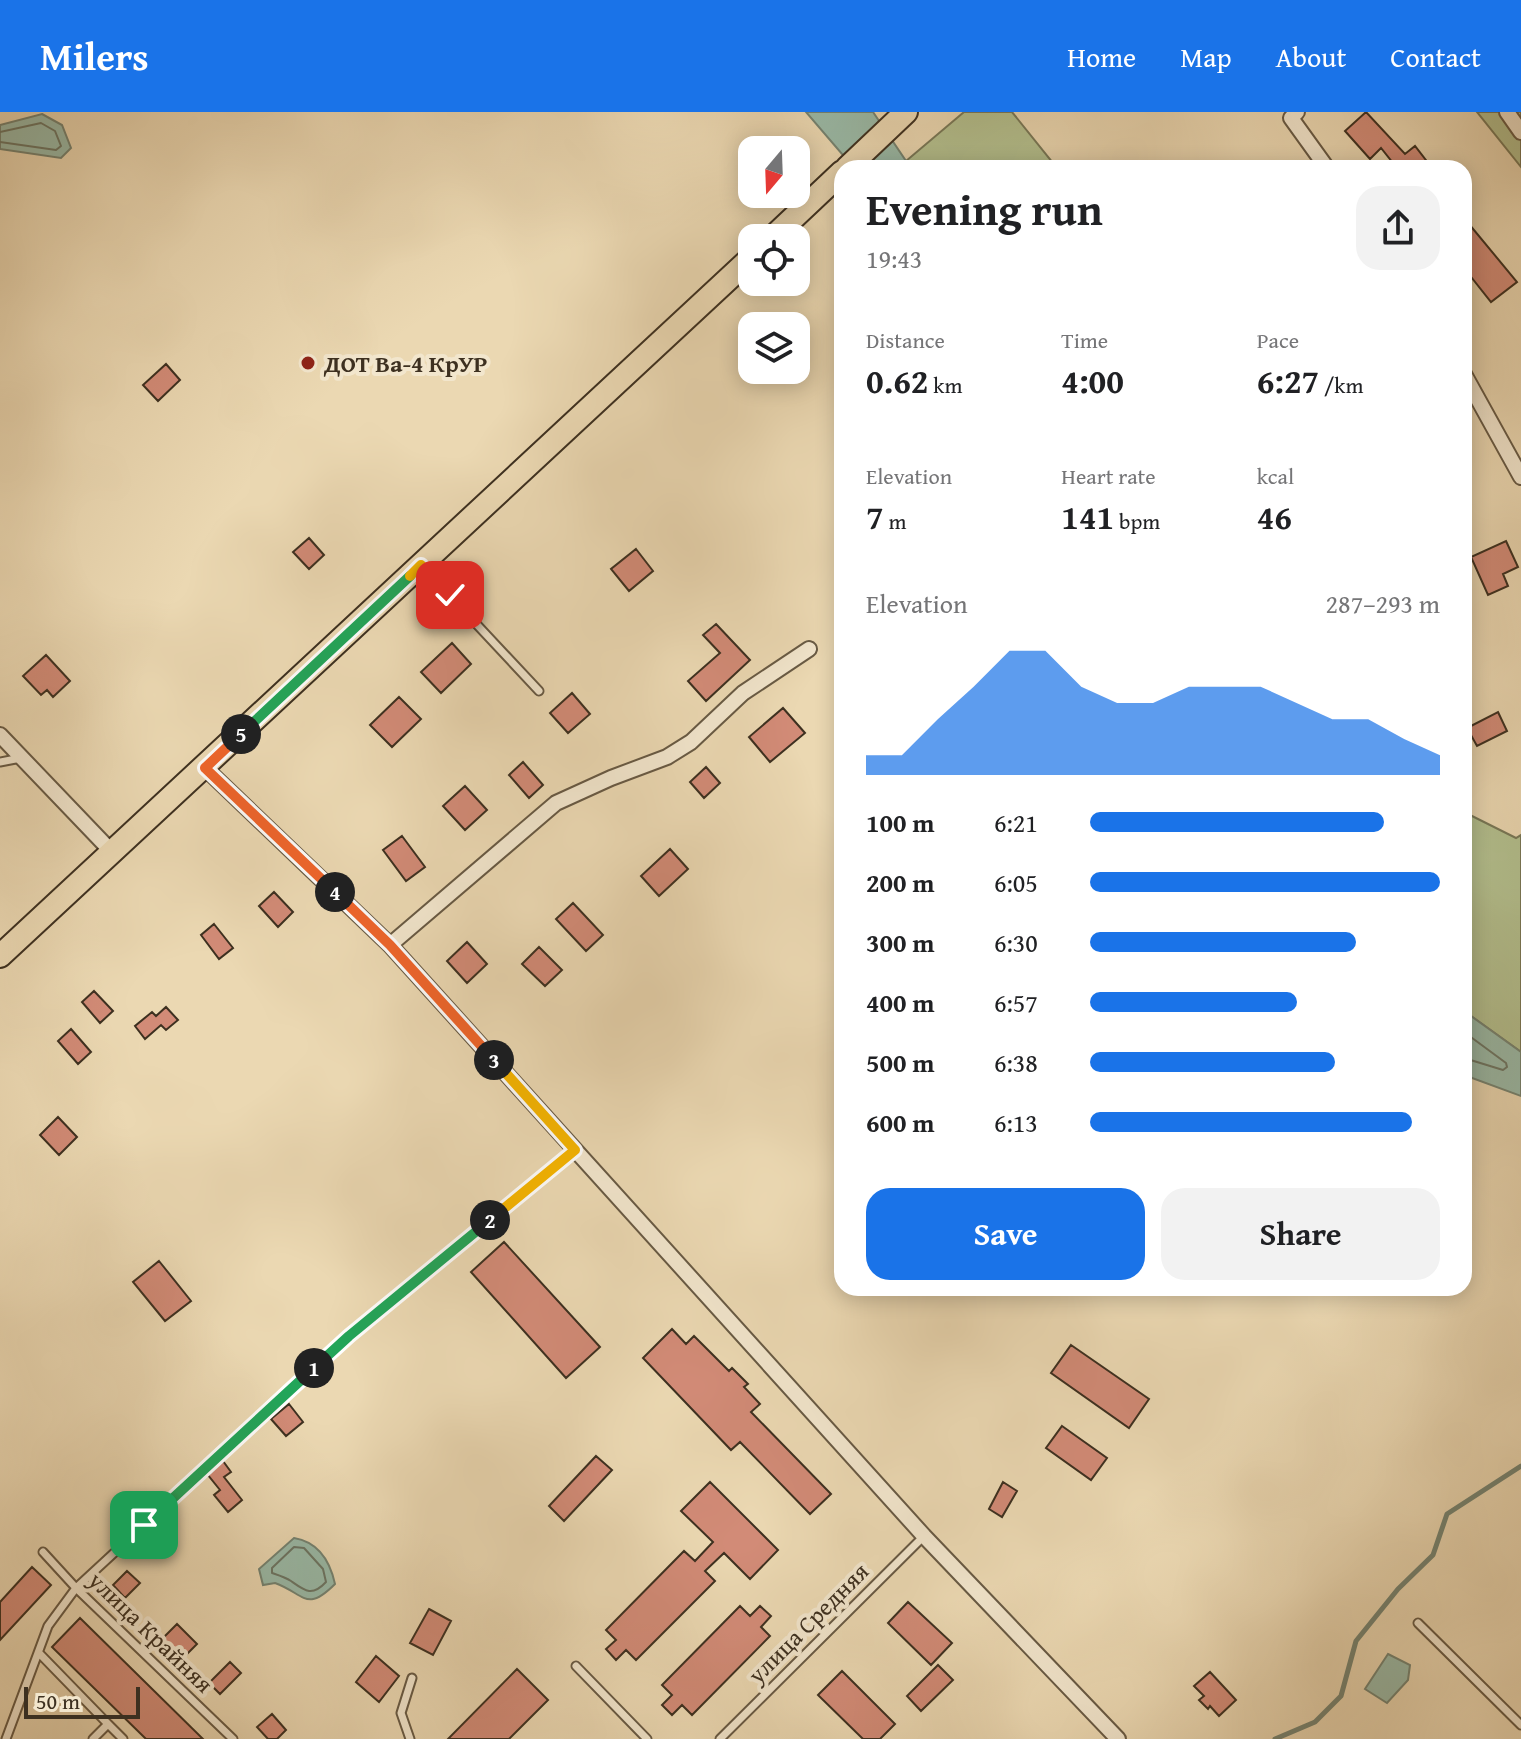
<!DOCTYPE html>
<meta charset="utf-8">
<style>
:root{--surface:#fff;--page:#f2f2f2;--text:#202124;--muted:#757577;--accent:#1a73e8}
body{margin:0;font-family:"Gentium Book Plus",serif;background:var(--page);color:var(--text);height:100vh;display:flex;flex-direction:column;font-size:30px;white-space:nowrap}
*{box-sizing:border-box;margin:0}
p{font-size:26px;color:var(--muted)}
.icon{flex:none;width:44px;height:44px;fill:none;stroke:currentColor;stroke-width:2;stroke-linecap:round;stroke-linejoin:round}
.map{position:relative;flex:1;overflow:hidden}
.side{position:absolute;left:834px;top:48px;width:638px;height:1136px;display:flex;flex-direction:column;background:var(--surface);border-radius:24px;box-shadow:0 4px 20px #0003}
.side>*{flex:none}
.needle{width:52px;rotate:199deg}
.controls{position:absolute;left:738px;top:24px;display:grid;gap:16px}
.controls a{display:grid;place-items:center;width:72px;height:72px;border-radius:16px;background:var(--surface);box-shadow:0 4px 20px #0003;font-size:40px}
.scale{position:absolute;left:24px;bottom:20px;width:116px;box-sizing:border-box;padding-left:8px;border:4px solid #3d3020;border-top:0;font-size:22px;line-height:28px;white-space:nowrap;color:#3d3020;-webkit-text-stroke:6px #f2e6cd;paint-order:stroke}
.pin{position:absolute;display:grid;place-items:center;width:68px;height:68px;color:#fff;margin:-34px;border-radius:16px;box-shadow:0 4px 12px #0006}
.km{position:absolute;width:40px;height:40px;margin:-20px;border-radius:50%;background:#222;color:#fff;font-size:22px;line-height:40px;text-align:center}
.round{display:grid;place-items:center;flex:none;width:84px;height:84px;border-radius:24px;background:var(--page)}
.summary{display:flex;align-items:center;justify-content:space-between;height:136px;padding:0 32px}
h1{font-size:44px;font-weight:800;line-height:60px}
.figures{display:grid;grid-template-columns:repeat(3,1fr);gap:12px;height:136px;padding:8px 32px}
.figures div{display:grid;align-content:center}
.figures b{font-size:34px;font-weight:800}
.figures small{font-size:22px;font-weight:400}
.figures p{font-size:22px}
.chart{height:224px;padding:16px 32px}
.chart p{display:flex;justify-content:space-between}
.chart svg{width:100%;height:144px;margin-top:8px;fill:var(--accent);opacity:.7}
.button{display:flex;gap:16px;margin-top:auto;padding:16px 32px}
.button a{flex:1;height:92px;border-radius:24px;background:var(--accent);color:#fff;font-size:32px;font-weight:800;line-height:92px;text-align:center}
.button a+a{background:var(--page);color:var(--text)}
ul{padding:0 32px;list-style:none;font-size:26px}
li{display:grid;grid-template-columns:128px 96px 1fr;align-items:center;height:60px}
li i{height:20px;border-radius:10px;background:var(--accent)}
header{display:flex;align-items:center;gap:48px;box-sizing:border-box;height:112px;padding:0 40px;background:var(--accent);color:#fff}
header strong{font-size:38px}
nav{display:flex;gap:44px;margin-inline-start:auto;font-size:28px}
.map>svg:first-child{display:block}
.green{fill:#b3c08f;stroke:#787858;stroke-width:2}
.water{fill:#99baa8;stroke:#748372;stroke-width:2}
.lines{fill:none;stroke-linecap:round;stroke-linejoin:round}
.shore{stroke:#6b7564;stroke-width:2}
.stream{stroke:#748372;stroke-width:5}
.building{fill:#d28b77;stroke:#3d3020;stroke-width:2}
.lane-casing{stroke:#685a44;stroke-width:11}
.street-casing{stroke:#685a44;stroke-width:18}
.primary-casing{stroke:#3d3020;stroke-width:26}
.lane{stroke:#f2e6cd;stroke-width:7}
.street{stroke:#f2e6cd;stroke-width:14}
.primary{stroke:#ebd8b2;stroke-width:22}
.split-1-casing{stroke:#fff;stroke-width:16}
.split-2-casing{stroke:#fff;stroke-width:16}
.split-3-casing{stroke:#fff;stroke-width:16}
.split-4-casing{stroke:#fff;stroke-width:16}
.split-5-casing{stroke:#fff;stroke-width:16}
.split-6-casing{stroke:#fff;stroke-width:16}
.split-7-casing{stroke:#fff;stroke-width:16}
.split-1{stroke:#22a559;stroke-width:10}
.split-2{stroke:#22a559;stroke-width:10}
.split-3{stroke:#f5b400;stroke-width:10}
.split-4{stroke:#f0652b;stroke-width:10}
.split-5{stroke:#f0652b;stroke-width:10}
.split-6{stroke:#22a559;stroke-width:10}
.split-7{stroke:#f5b400;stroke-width:10}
.poi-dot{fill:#8f2418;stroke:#f2e6cd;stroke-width:3}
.labels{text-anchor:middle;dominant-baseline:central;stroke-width:8;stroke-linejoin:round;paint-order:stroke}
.poi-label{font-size:24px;font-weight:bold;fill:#3d3020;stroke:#f2e6cd;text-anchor:start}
.street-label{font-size:24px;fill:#3d3020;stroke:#f2e6cd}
</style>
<header>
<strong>Milers</strong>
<nav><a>Home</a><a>Map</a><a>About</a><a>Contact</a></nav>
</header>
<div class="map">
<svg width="1521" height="1627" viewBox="0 0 1521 1627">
<rect width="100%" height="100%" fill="#ebd8b2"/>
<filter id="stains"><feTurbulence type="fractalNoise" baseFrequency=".0025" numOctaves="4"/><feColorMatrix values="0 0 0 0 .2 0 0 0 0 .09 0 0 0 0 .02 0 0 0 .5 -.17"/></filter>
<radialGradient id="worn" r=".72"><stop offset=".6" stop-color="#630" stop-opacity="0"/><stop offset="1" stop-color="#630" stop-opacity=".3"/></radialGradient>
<path class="green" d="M 964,0 L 1012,0 L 1057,56 L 904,56 L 906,49 Z
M 1477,0 L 1521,0 L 1521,55 Z
M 1464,700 L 1516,726 L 1521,723 L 1521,940 L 1464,899 Z"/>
<path class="water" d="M 806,0 L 873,0 L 906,49 L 904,56 L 854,56 Z
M 42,2 L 62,13 L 71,36 L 61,46 L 0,37 L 0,13 Z
M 1464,899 L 1521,940 L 1521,984 L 1464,963 Z
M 294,1426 C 318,1430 330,1449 335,1472 C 306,1501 305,1482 275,1471 L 263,1473 L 259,1457 Z
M 1388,1542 L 1410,1553 L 1408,1568 L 1387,1591 L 1365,1577 Z"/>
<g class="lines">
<path class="shore" d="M 0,20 L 41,11 L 55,19 L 61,34 L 56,38 L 0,30
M 1464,920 L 1506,951 L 1507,955 L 1503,958 L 1464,946
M 294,1435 L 304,1436 L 323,1457 L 326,1470 C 312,1485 305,1479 291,1469 C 285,1465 278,1463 272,1461 L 272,1456 Z"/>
<path class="stream" d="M 1275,1627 L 1315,1610 L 1341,1584 L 1356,1529 L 1398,1477 L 1433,1443 L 1447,1402 L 1521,1354"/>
</g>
<path class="building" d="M 1366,0 L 1405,42 L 1415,34 L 1432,56 L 1397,56 L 1381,36 L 1370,47 L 1345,19 Z
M 1464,106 L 1517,170 L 1491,190 L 1464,156 Z
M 166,252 L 180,268 L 158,289 L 143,273 Z
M 309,426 L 324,443 L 309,457 L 293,440 Z
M 1506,429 L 1518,455 L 1503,462 L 1508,474 L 1488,483 L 1471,445 Z
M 636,437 L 653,459 L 629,479 L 611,457 Z
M 716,512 L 750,548 L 706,589 L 688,569 L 720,541 L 703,523 Z
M 452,531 L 471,552 L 441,581 L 421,560 Z
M 46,543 L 70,569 L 53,585 L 47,578 L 41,583 L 23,564 Z
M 572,581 L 590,602 L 568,621 L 550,601 Z
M 399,585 L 421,607 L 392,635 L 370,613 Z
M 783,596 L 805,621 L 770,650 L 749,625 Z
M 1498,600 L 1507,619 L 1477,634 L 1467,616 Z
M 523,650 L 543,673 L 529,686 L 509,663 Z
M 706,655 L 720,671 L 704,686 L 690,670 Z
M 465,674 L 487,698 L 465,718 L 443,694 Z
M 402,724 L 425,755 L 406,769 L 383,738 Z
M 670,737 L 688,757 L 659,784 L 641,764 Z
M 274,780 L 293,800 L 278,815 L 259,794 Z
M 573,791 L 603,823 L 586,839 L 556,807 Z
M 214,812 L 233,836 L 219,847 L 201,823 Z
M 467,830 L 487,852 L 467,871 L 447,849 Z
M 539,835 L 562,858 L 545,874 L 522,852 Z
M 94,879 L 113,899 L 100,911 L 82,890 Z
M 166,895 L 178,908 L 166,918 L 161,913 L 145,927 L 135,914 L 152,900 L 156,904 Z
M 71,917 L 91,940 L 78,952 L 58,929 Z
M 58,1005 L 77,1025 L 59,1043 L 40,1023 Z
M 504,1130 L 600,1235 L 566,1266 L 471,1160 Z
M 159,1149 L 191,1189 L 165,1209 L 133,1170 Z
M 672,1217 L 686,1232 L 694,1224 L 729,1259 L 732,1256 L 748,1272 L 744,1275 L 760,1292 L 751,1300 L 831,1382 L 810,1402 L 740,1330 L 731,1338 L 643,1246 Z
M 1071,1233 L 1149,1287 L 1129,1316 L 1051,1261 Z
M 289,1292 L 303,1310 L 286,1324 L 271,1307 Z
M 1062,1314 L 1107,1346 L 1091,1368 L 1046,1336 Z
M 596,1344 L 612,1358 L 564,1409 L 549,1394 Z
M 223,1349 L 231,1360 L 224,1365 L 242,1388 L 228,1400 L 214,1383 L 220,1378 L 208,1363 Z
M 710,1370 L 778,1438 L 750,1467 L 724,1441 L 705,1459 L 715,1469 L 636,1548 L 626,1538 L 616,1548 L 606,1537 L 616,1528 L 606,1518 L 684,1439 L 695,1449 L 713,1430 L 681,1399 Z
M 1003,1370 L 1017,1379 L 1002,1405 L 989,1397 Z
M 32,1455 L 51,1473 L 0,1528 L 0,1490 Z
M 127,1459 L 140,1471 L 125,1486 L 113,1473 Z
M 908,1490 L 952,1531 L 931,1553 L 888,1511 Z
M 740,1494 L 750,1504 L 760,1494 L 771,1504 L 761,1515 L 770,1524 L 692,1603 L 682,1593 L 672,1603 L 662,1593 L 672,1583 L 662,1573 Z
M 429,1497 L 451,1509 L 433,1543 L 410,1531 Z
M 80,1506 L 203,1627 L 146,1627 L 52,1535 Z
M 177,1512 L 197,1532 L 182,1547 L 162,1527 Z
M 376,1544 L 399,1564 L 379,1590 L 356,1570 Z
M 230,1550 L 241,1561 L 220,1582 L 209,1571 Z
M 938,1553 L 953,1568 L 921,1599 L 907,1584 Z
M 517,1557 L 548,1588 L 509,1627 L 448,1627 Z
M 842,1559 L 895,1612 L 880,1627 L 863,1627 L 818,1583 Z
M 1210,1560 L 1236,1588 L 1219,1604 L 1210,1594 L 1208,1597 L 1199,1588 L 1204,1584 L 1194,1574 Z
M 272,1602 L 286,1618 L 277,1627 L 268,1627 L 257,1615 Z"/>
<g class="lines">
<defs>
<path id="lane" d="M 423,455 L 539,579
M 0,650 L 21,646
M 43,1440 L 76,1476 L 233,1627
M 1418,1511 L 1521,1613
M 39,1541 L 108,1612 L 93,1627
M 576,1554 L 647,1627
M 108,1612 L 123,1627
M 6,1627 L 48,1514 L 76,1476 L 349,1224 L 575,1038
M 410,1627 L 401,1601 L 412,1566
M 720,1627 L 924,1424"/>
<path id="street" d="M 1297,0 L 1291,6 L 1327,56
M 1507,0 L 1521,20
M 1464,262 L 1521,365
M 0,623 L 111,739
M 205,656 L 390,833 L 924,1424 L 1118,1627
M 390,833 L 556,691 L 611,666 L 667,645 L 691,630 L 743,581 L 809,537"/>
<path id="primary" d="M 847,56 L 906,0
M 772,126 L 842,60
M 0,844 L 752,145"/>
</defs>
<use href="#lane" class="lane-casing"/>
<use href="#street" class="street-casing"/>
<use href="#primary" class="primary-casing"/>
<use href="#lane" class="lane"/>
<use href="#street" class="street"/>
<use href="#primary" class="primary"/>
</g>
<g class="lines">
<defs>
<path id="split-1" d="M 144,1413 L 314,1256"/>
<path id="split-2" d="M 314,1256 L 349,1224 L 490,1108"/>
<path id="split-3" d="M 490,1108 L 575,1038 L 494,948"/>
<path id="split-4" d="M 335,780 L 390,833 L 494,948"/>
<path id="split-5" d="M 241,622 L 205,656 L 335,780"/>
<path id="split-6" d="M 241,622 L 410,464"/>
<path id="split-7" d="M 410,464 L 421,453 L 450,483"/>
</defs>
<use href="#split-1" class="split-1-casing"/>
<use href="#split-2" class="split-2-casing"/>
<use href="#split-3" class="split-3-casing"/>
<use href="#split-4" class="split-4-casing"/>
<use href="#split-5" class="split-5-casing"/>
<use href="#split-6" class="split-6-casing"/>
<use href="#split-7" class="split-7-casing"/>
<use href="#split-1" class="split-1"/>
<use href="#split-2" class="split-2"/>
<use href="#split-3" class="split-3"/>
<use href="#split-4" class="split-4"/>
<use href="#split-5" class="split-5"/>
<use href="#split-6" class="split-6"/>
<use href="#split-7" class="split-7"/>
</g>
<circle class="poi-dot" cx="308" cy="251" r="8"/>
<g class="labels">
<g class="poi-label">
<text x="324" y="251">ДОТ Ва-4 КрУР</text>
</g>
<g class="street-label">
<text transform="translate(808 1511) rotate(-45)">улица Средняя</text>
<text transform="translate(151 1520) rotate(44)">улица Крайняя</text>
</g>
</g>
<rect width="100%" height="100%" filter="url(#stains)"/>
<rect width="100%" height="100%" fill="url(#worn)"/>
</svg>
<div class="controls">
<a><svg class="needle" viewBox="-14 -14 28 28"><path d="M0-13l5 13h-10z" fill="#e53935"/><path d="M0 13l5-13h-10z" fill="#757577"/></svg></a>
<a><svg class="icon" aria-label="locate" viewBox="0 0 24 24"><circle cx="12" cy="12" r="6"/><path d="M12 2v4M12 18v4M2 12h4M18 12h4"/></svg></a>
<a><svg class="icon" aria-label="layers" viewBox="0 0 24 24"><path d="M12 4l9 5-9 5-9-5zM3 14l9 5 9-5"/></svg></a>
</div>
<div class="scale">50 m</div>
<div class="pin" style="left:144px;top:1413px;background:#1e9e55"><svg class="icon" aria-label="arrive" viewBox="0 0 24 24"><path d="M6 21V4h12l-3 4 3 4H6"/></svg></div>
<div class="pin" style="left:450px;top:483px;background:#d93025"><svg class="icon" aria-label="check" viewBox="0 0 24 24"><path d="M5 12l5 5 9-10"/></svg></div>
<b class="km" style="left:314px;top:1256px">1</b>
<b class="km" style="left:490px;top:1108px">2</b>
<b class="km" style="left:494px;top:948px">3</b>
<b class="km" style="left:335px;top:780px">4</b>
<b class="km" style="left:241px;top:622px">5</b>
<section class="side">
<div class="summary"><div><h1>Evening run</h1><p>19:43</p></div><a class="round"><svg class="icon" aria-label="share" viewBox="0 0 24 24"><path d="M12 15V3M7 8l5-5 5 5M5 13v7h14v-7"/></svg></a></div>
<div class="figures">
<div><p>Distance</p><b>0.62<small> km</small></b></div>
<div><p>Time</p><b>4:00</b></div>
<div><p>Pace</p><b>6:27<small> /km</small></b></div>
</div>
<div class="figures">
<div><p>Elevation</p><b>7<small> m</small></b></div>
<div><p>Heart rate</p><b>141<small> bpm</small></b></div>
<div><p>kcal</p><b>46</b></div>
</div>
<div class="chart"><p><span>Elevation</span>287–293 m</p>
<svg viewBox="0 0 160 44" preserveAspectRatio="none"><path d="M0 44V38L10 38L20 27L30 17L40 6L50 6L60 17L70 22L80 22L90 17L100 17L110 17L120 22L130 27L140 27L150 33L160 38V44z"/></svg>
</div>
<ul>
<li><b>100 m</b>6:21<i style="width:84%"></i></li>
<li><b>200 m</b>6:05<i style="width:100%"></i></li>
<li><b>300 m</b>6:30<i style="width:76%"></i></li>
<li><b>400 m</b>6:57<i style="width:59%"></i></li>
<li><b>500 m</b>6:38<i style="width:70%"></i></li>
<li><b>600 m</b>6:13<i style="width:92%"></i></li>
</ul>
<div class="button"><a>Save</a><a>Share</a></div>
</section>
</div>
